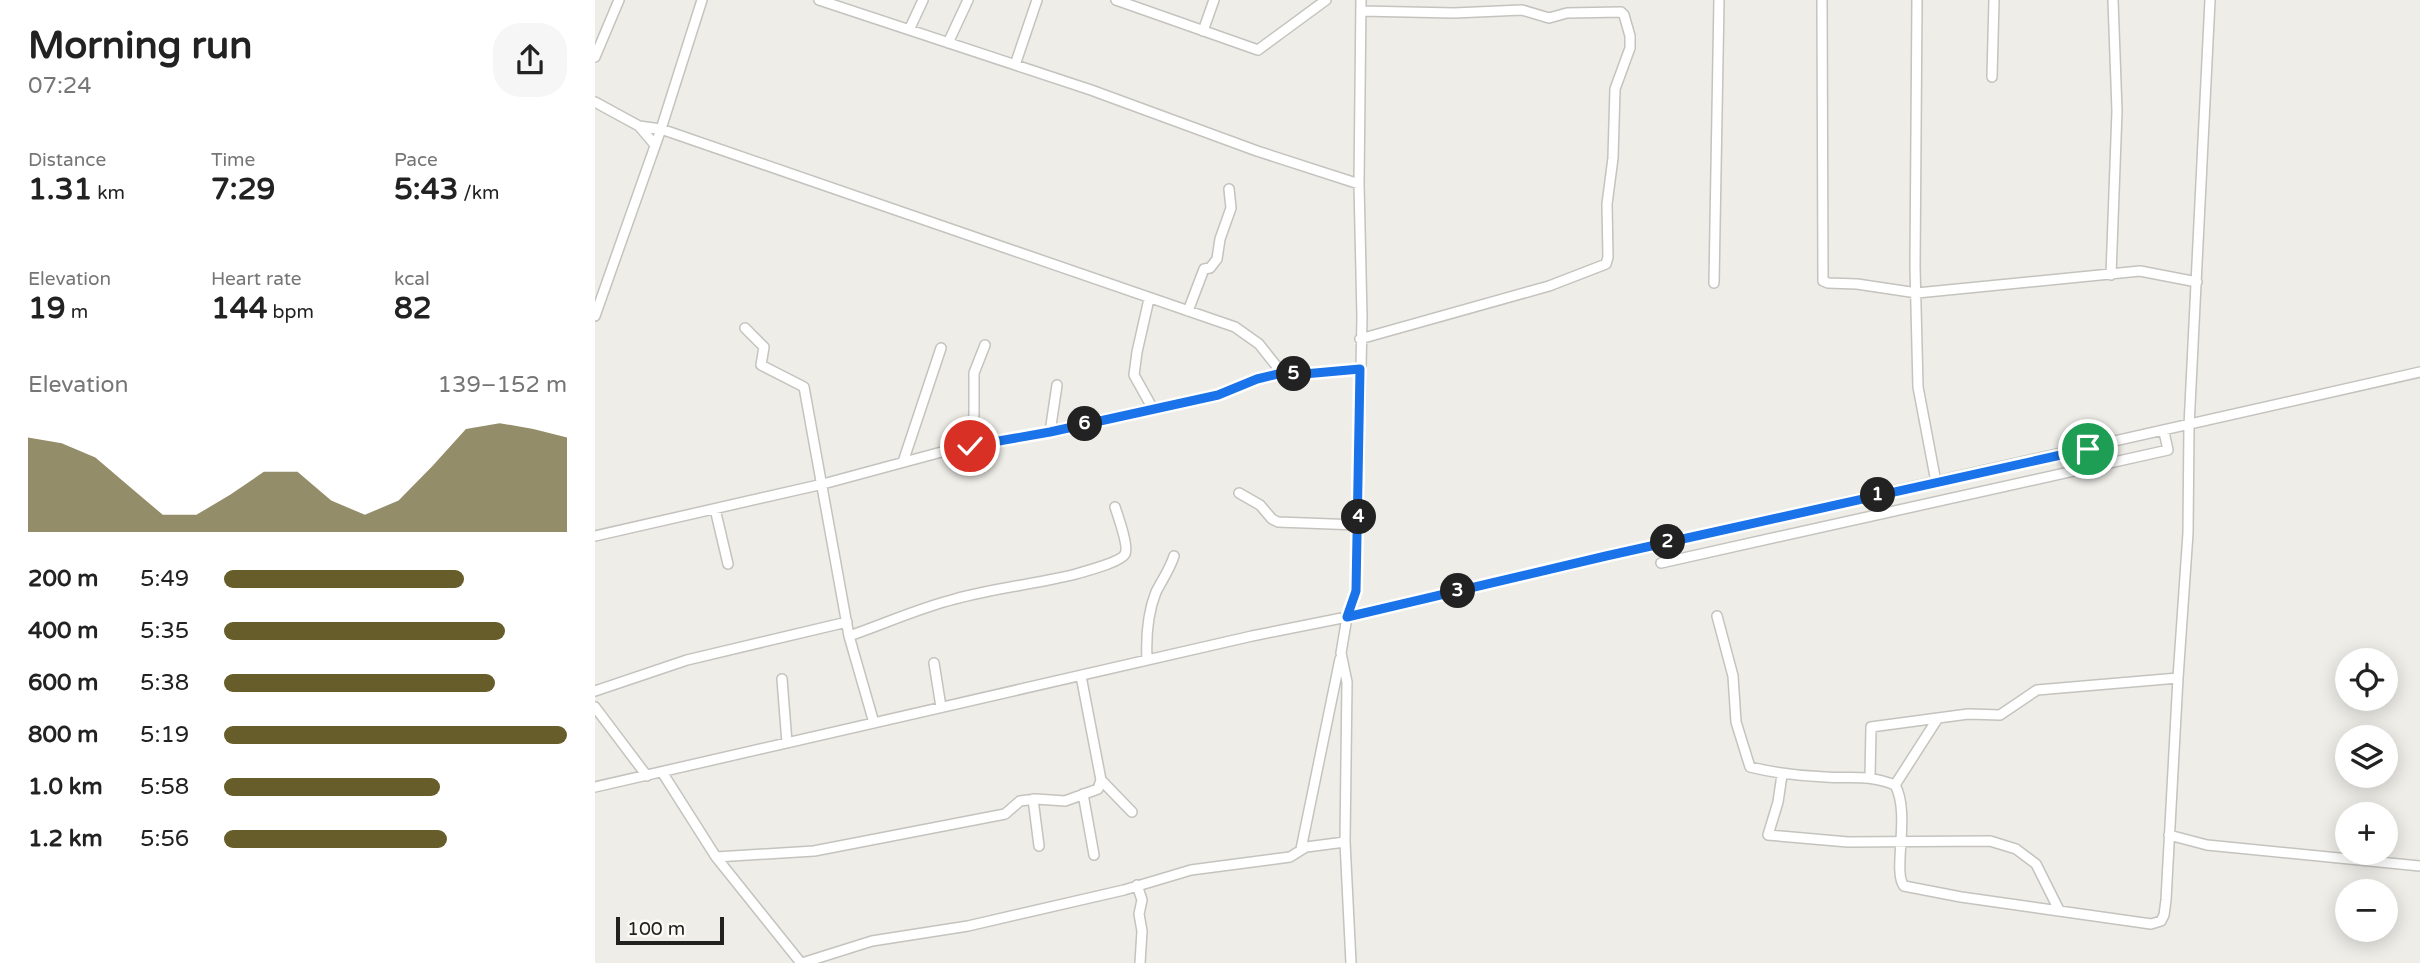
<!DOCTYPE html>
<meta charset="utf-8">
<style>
:root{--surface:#fff;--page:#f6f6f6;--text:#222;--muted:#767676;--accent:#675d2a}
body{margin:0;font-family:"Varela Round",sans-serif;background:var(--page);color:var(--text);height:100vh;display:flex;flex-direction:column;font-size:26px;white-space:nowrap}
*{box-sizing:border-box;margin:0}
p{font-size:23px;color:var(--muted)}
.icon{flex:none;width:38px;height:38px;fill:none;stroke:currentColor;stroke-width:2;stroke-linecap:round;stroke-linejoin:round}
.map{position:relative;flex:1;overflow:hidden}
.details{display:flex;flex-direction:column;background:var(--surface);width:595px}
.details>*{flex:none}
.fabs{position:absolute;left:1740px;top:648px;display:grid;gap:14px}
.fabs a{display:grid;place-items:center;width:63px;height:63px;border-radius:50%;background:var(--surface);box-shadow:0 4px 18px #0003;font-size:35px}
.scale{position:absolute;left:21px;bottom:18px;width:108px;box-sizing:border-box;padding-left:7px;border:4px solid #21211f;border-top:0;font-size:19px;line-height:24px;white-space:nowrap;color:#21211f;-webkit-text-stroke:5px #fbfaf5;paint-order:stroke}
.pin{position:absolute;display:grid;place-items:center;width:60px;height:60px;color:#fff;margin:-30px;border:4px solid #fff;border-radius:50%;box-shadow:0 2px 7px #0007}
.km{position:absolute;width:35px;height:35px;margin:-18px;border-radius:50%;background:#222;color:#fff;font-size:19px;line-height:35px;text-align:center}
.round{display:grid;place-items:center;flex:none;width:74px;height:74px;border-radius:28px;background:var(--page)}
.summary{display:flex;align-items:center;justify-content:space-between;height:119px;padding:0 28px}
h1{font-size:38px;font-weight:800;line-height:52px}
.stats{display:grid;grid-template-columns:repeat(3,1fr);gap:10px;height:119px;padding:7px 28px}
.stats div{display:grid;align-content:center}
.stats b{font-size:30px;font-weight:800}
.stats small{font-size:19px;font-weight:400}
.stats p{font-size:19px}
.chart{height:196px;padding:14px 28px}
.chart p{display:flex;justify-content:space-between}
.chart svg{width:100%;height:126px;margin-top:7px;fill:var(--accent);opacity:.7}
ul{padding:0 28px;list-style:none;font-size:23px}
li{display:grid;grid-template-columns:112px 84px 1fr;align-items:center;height:52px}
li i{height:18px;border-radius:9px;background:var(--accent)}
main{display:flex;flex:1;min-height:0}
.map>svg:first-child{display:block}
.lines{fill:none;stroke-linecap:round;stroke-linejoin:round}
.minor-casing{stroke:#c4c3be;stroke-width:12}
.minor{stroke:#fff;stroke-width:9}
.route-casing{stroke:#fff;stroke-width:14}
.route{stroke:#1a73e8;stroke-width:9}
</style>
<main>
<section class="details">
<div class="summary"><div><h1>Morning run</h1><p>07:24</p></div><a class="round"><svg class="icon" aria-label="share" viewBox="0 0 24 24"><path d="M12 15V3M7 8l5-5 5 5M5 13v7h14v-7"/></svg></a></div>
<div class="stats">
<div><p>Distance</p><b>1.31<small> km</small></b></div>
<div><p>Time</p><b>7:29</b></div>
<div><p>Pace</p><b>5:43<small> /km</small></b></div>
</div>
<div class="stats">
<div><p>Elevation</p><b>19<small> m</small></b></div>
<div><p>Heart rate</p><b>144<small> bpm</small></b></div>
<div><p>kcal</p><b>82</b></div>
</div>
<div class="chart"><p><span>Elevation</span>139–152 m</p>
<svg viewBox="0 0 160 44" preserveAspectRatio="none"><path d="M0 44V11L10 13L20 18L30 28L40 38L50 38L60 31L70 23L80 23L90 33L100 38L110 33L120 21L130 8L140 6L150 8L160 11V44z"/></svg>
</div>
<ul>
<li><b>200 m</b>5:49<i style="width:70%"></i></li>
<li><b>400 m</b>5:35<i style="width:82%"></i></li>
<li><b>600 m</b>5:38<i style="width:79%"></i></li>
<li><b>800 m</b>5:19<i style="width:100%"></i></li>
<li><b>1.0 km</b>5:58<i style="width:63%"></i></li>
<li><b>1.2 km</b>5:56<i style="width:65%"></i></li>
</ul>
</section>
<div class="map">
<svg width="1825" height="963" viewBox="0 0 1825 963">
<rect width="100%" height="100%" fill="#eeede8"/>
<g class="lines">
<defs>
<path id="minor" d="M 224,0 L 496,90 L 662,151 L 764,184
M 521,0 L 663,50 L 731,0
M 1227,0 L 1228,281 L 1233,283 L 1262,284 L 1322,293 L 1545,271 L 1602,282
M 1322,0 L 1320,267 L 1323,387 L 1341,482
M 314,30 L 328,0
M 608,31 L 619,0
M 353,43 L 373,0
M 0,57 L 24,0
M 420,65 L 442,0
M 1397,77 L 1399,0
M 0,102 L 44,126 L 66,129 L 640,327 L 664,344 L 687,373
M 44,126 L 60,145
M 1516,275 L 1522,111 L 1518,0
M 1119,283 L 1124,0
M 554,299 L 542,352 L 539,375 L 558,409
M 593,311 L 609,269 L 615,268 L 622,259 L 625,239 L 636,208 L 634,189
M 0,316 L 66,129 L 107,0
M 150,328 L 169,347 L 166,365 L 209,387 L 254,636 L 279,723
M 765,339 L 954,286 L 1011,264 L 1013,257 L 1012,204 L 1018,158 L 1020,89 L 1035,48 L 1035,36 L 1029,15 L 1026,12 L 972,13 L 954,18 L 927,10 L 859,13 L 766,11
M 455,432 L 462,385
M 375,446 L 379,414 L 379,373 L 390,345
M 308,462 L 346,348
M 644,493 L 665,505 L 677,519 L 683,522 L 763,525
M 120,509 L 133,564
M 0,536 L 228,484 L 365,447 L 414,440 L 623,395 L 662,379 L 687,373 L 709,374 L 765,369
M 1066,563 L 1573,450 L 1569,432
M 1122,616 L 1138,676 L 1141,722 L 1155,767 C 1180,773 1204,776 1230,777 C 1259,779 1271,774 1300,785 C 1316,813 1297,872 1309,886 L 1366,897 L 1556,924 L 1566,921 L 1569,915 L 1571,900 L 1583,678 L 1593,533 L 1594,426 L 1615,0
M 254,636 C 289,624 324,608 360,599 C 400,588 441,584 481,574 C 491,571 526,562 530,554 C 534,547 523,516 520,507
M 552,660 C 551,639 553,612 561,592 C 567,580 575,569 579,556
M 339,663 L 346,707
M 187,679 L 192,743
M 0,691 L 92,660 L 252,622
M 0,707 L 52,776
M 67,772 L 121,857 L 206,963
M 1187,775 L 1183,802 L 1173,835 L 1253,842 L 1395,841 L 1421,849 L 1441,864 L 1464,910
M 1275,777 L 1276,727 L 1373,714 L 1405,715 L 1442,690 L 1583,678
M 506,780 L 537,812
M 1300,785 L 1343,718
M 0,787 L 657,636 L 752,617 L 1011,556 L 1825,372
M 488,794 L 499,855
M 438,799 L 444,846
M 1574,835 L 1612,845 L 1825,866
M 706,849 L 745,659
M 121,857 L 219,851 L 410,814 L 425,801 L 441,799 L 470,801 L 503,789 L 506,780 L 486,676
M 542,885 L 547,900 L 544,914 L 547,931 L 545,963
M 207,963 L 277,941 L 373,926 L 529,890 L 596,870 L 695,857 L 711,847 L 750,842
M 756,963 L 750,842 L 752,682 L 746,653 L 752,617 L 761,591 L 763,525 L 767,317 L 764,184 L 766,0"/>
</defs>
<use href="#minor" class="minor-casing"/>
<use href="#minor" class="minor"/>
</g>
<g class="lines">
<defs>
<path id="route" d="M 375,446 L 455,432 L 623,395 L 662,379 L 687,373 L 709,374 L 765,369 L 761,591 L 752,617 L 1011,556 L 1493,449"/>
</defs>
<use href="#route" class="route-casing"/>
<use href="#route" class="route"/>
</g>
</svg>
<div class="fabs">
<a><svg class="icon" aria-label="locate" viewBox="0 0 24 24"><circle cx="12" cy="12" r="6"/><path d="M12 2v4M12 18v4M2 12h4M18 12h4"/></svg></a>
<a><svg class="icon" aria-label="layers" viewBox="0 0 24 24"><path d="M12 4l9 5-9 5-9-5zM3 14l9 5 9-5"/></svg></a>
<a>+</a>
<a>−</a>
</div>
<div class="scale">100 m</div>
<div class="pin" style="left:1493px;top:449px;background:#1e9e55"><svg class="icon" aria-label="arrive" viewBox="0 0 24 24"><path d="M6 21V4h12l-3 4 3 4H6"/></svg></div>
<div class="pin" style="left:375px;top:446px;background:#d93025"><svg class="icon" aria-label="check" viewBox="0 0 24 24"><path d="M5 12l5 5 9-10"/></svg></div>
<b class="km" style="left:1283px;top:495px">1</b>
<b class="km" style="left:1073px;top:542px">2</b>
<b class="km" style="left:863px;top:591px">3</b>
<b class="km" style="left:764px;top:517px">4</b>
<b class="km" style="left:699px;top:374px">5</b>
<b class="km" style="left:490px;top:424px">6</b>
</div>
</main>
